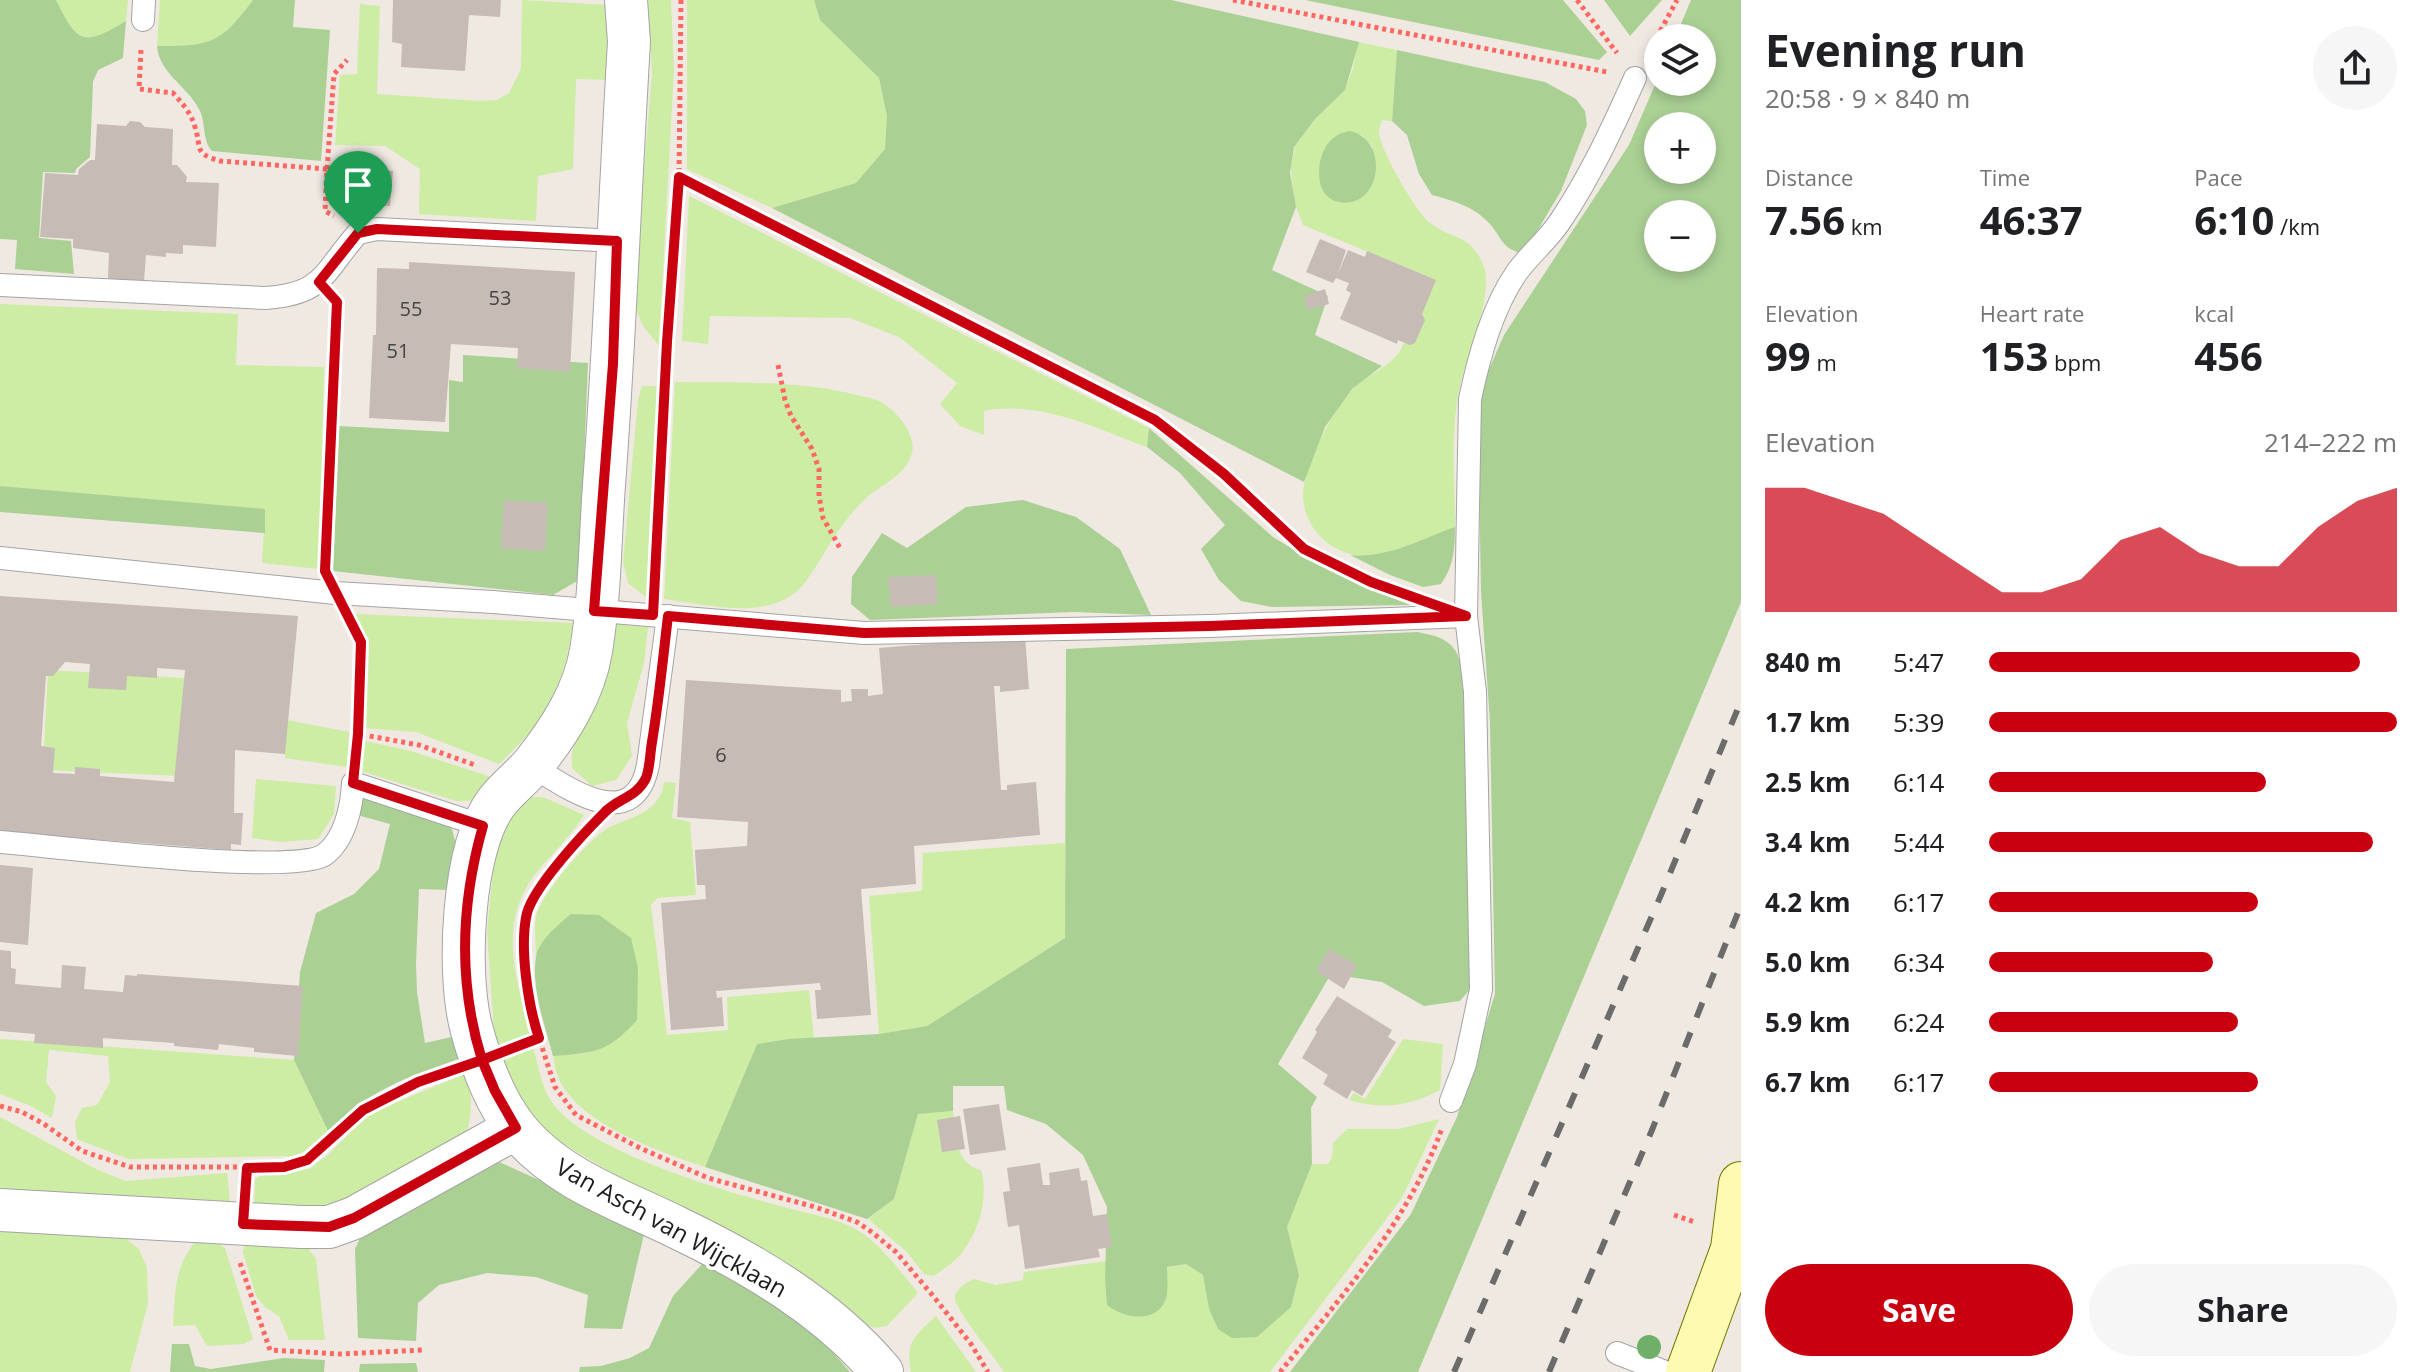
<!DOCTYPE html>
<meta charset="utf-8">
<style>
:root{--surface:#fff;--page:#f6f6f6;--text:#202124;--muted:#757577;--accent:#c9000f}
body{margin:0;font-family:"Open Sans",sans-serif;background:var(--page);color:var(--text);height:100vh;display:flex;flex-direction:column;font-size:30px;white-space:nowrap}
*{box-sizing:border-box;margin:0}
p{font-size:26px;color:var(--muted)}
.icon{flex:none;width:44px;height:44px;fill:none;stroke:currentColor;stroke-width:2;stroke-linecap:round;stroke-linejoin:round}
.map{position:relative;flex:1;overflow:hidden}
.drawer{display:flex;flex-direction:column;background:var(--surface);width:680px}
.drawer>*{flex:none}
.tools{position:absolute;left:1644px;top:24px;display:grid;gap:16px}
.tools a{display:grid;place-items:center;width:72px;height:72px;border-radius:50%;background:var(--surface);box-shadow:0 4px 12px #0003;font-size:40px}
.pin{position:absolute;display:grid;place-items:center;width:68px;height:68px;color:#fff;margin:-82px -34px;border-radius:50% 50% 50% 0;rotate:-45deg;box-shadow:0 0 8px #0007}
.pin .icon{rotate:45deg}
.round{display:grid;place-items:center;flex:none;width:84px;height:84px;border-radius:42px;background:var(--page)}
.head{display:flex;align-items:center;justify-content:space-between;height:136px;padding:0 24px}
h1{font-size:44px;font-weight:700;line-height:60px}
.figures{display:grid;grid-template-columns:repeat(3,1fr);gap:12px;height:136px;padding:8px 24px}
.figures div{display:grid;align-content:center}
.figures b{font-size:40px;font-weight:700}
.figures small{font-size:22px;font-weight:400}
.figures p{font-size:22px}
.chart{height:224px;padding:16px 24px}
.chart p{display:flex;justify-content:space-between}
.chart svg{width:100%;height:144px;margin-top:8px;fill:var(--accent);opacity:.7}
.primary-button{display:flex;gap:16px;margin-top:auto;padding:16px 24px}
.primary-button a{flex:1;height:92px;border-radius:48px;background:var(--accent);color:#fff;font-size:32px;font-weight:700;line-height:92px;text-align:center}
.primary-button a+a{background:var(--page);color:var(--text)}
ul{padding:0 24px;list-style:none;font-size:26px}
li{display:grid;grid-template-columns:128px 96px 1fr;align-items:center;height:60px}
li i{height:20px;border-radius:10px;background:var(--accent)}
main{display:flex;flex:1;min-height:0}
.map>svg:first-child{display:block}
.grass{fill:#cdeca4;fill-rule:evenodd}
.forest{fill:#aad094;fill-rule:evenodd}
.building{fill:#c6bbb5;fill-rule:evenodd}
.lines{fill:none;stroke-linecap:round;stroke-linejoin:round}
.lane-casing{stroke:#a4a4a4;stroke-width:24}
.street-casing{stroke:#a4a4a4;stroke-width:44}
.secondary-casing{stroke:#737700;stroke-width:46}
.path{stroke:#ff6762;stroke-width:5;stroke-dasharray:4 4;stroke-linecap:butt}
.lane{stroke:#fff;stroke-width:22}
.street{stroke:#fff;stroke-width:42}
.secondary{stroke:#fdfbb2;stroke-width:44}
.rail{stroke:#6b6b6b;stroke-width:6;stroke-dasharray:16 16;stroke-linecap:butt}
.tree{fill:#6faf6a}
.route-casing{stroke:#fff;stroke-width:16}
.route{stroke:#c9000f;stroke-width:10}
.labels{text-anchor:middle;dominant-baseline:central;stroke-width:7;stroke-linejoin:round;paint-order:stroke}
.number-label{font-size:20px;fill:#474443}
.street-label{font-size:24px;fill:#1d1d1d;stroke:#fff}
</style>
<main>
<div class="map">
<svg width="1741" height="1372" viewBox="0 0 1741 1372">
<rect width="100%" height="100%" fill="#efe9e2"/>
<path class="grass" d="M 56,0 L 128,0 L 126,21 C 84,46 78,45 56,0 Z
M 160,0 L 253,0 C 220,44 211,46 157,46 Z
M 522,0 L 608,5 L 610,80 L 576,79 L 573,169 L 538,176 L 536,221 L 419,214 L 420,169 L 385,146 L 335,145 L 340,75 L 357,74 L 360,4 L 380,6 L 377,94 L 478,101 L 497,100 L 509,93 L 521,69 Z
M 648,0 L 671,0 L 674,70 L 659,346 L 643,326 L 637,312 L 638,242 L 652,73 Z
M 687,0 L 814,0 L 820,20 L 879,78 L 887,116 L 885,149 L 856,183 L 772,208 L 687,169 Z
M 1358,42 L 1397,50 L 1392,121 L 1382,120 C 1381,124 1379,128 1379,132 C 1379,148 1416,212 1429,222 C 1453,242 1470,231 1484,267 C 1494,294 1467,355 1460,386 C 1450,431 1455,481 1455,527 C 1411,544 1360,577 1320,536 C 1310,526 1304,512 1303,498 C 1302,470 1333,408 1353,389 C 1366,376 1385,369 1397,355 C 1406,346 1423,292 1429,277 L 1303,225 L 1294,201 L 1291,167 L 1295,146 L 1317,117 L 1345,89 L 1353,68 ZM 1362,135 L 1373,147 L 1324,193 L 1319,173 L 1324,149 Z
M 689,196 L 1149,428 L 1147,447 C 1096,428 1040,400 984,411 L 984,435 L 960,426 L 940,404 L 957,383 L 899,337 L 850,318 L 710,316 L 708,344 L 682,341 Z
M 0,304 L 238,314 L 236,365 L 324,367 L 319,569 L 262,563 L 265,510 L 0,486 Z
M 675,382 C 736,383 798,380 857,395 C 864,397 874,398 881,402 C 890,407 901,418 906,427 C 911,435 915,447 911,456 C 903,478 879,485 863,501 C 837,527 827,551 807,580 C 776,624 709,605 664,599 Z
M 642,386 L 658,386 L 647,598 L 628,583 L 623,562 L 638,400 Z
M 355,614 L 573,623 C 564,688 547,719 499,764 L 416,732 L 364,728 L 366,639 Z
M 617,624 L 648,627 L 644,663 L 627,723 L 632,756 L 616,780 L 592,786 L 572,768 C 571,739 579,739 590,715 C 604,686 614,656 617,624 Z
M 48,670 L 184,678 L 181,776 L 43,770 Z
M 287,720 L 349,732 L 347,767 L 285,758 Z
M 365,741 L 411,751 L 491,777 L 477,801 L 456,801 L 358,770 Z
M 256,779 L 336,786 L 334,814 L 318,839 L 281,842 L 252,838 Z
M 664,782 L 676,783 L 672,818 L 690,822 L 696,895 L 657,898 L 651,905 L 667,1035 L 728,1030 L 727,997 L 809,990 L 814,1038 L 757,1044 L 705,1167 C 661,1152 587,1127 562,1085 C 557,1077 555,1065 553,1056 L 589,1053 L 553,929 L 536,955 C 536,943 534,929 536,918 C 539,896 591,836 610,827 C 633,816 660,813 664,782 Z
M 531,797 L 543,797 L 584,815 C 570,838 549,856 533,877 C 498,925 516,982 531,1033 L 495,1046 L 487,932 L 493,869 L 498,845 L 515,809 Z
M 1065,843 L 1065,938 L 927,1026 L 879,1034 L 869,896 L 922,891 L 923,853 Z
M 0,1039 L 294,1060 L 329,1133 L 310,1150 L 298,1156 L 128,1159 L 77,1139 L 75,1122 L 82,1108 L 97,1105 L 110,1082 L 108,1056 L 49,1050 L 46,1082 L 56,1096 L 52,1118 L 31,1106 L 0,1094 Z
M 1403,1039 L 1443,1044 L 1440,1090 C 1411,1106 1381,1110 1349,1100 L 1354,1093 L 1365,1099 Z
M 533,1048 C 538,1063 540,1080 547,1094 C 573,1149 728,1192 784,1207 C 808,1214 838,1218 859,1231 C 882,1246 901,1272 918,1293 L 887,1326 L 874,1328 L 860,1322 L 562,1143 L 535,1126 L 500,1059 Z
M 465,1074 C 473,1095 472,1110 467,1132 L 384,1183 L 319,1210 L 254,1211 L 255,1179 L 263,1174 L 309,1169 L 328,1155 L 368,1114 Z
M 953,1111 C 957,1134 954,1164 981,1170 C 989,1199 979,1232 960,1255 C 953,1263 942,1270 934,1276 L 924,1274 L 907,1252 L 868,1219 L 894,1199 L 918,1114 Z
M 0,1117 L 96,1169 L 125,1181 L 227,1173 L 231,1213 L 0,1196 Z
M 1439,1119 L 1402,1198 L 1270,1372 L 1004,1372 C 996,1358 952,1307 955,1296 C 958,1287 966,1283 974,1279 L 996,1285 L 1023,1280 L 1024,1272 L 1107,1261 L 1105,1279 L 1186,1264 L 1203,1275 L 1209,1309 L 1257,1337 L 1291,1306 L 1299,1275 L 1287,1227 L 1312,1164 L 1328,1164 L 1332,1157 L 1333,1143 L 1347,1129 L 1399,1129 Z
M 0,1227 L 123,1236 L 139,1249 L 147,1268 L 148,1303 L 130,1372 L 0,1372 Z
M 215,1241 L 225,1248 L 253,1339 L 243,1344 L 207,1346 L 195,1325 L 173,1326 C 175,1294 174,1269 194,1243 Z
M 245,1244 L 308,1248 L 316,1259 L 325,1340 L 289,1340 L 279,1316 L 265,1307 L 256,1296 L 243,1252 Z
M 936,1316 L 976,1372 L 911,1372 C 905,1343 915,1335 936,1316 Z"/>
<path class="forest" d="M 0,0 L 56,0 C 78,45 84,46 126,21 L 123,58 L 98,70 L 93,82 L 90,157 L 76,169 L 75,173 L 43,172 L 39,238 L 71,241 L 74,274 L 15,269 L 17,240 L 0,239 Z
M 253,0 L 295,0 L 293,27 L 330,30 L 321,161 L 212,151 C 202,141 206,121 199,109 C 187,86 159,73 157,46 C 211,46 220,44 253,0 Z
M 814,0 L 1171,0 L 1359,42 L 1345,90 L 1316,118 L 1294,147 L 1290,173 L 1296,207 L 1272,270 L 1328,296 L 1315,335 L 1382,366 L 1352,389 L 1325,427 L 1304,482 L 772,208 L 856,183 L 885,149 L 887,116 L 879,78 L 820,20 Z
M 1305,0 L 1563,0 L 1607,52 L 1599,60 Z
M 1604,0 L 1662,0 L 1630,36 Z
M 1691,0 L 1741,0 L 1741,602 L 1418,1372 L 1290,1372 L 1411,1214 L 1457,1117 L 1495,994 L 1490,722 L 1481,592 L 1478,422 L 1483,383 L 1504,335 L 1629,145 L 1658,78 L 1658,82 L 1702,82 L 1702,38 L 1675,38 ZM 1658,126 L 1702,126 L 1702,170 L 1658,170 ZM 1658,214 L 1702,214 L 1702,258 L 1658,258 Z
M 1397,50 L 1545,82 L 1576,99 L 1585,111 L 1587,125 L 1561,191 L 1530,243 L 1521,253 C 1502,249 1501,236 1489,223 C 1473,206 1454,201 1432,195 L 1419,174 L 1407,135 L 1392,121 Z
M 1350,131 C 1393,141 1379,215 1335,201 C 1327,198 1322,191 1320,183 C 1316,159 1326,134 1350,131 Z
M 463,355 L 588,363 L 579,580 L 553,595 L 333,571 L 339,426 L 449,432 L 449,380 L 463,382 Z
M 1149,428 L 1273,537 L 1319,565 L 1410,605 L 1272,607 L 1241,601 L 1219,580 L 1201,549 L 1225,525 L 1180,473 L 1147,447 Z
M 0,486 L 265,509 L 265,533 L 0,512 Z
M 1023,500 L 1076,517 L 1120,549 L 1151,615 L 1074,612 L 870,620 L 851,604 L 852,577 L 882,533 L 907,548 L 966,507 Z
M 1455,527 C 1455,548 1454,566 1441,584 L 1423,587 L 1390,575 L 1350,555 C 1387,559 1421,539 1455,527 Z
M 1417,632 C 1432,635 1446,637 1455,650 C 1476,677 1470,937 1471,988 L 1460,1001 L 1424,1006 L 1382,982 L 1331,974 L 1278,1064 L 1317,1097 L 1311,1108 L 1312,1164 L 1287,1227 L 1299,1275 L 1291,1307 L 1257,1337 L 1232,1338 L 1218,1329 L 1209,1309 L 1203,1275 L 1186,1264 L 1167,1267 C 1167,1278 1169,1291 1165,1301 C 1155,1324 1123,1318 1107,1305 L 1105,1279 L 1107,1207 L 1083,1155 L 1046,1124 L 1007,1110 L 1004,1086 L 953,1086 L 953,1111 L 918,1114 L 894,1199 L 867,1219 L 705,1167 L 757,1044 L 789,1039 L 879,1034 L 927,1026 L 1065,938 L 1066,649 Z
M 360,791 L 432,815 L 452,829 L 457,849 L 449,890 L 419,889 L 416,964 L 417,992 L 425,1043 L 456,1036 L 461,1058 C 405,1079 371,1087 329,1133 L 294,1060 L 300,972 L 316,913 L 354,894 L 379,869 L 390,824 L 357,815 Z
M 571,914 L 599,915 L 631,938 L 638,968 L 637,1020 C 608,1052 595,1053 553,1056 C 545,1025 531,989 536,957 C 539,940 558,925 571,914 Z
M 497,1161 L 639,1225 L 644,1234 L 622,1329 L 584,1328 L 588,1295 L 536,1277 L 487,1273 L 439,1285 L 418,1303 L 416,1341 L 358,1338 L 355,1249 L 364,1229 Z
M 704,1262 L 795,1309 L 850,1372 L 579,1372 L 580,1367 L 601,1366 L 630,1358 L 649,1348 L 673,1296 Z
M 172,1344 L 189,1344 L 195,1366 L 211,1369 L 284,1358 L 325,1360 L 324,1372 L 170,1372 Z
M 416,1363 L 418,1372 L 359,1372 L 360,1364 Z"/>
<path class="building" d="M 393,0 L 501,0 L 500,17 L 469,15 L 465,71 L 401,67 L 402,44 L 392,42 Z
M 130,121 L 140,122 L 145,127 L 173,129 L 172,165 L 177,165 L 187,177 L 186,182 L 219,183 L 216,247 L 183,245 L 183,254 L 166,253 L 166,257 L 146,255 L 144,281 L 108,279 L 109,253 L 73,248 L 73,239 L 40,237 L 45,173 L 78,175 L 79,169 L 90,160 L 95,160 L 97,124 L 126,126 Z
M 348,168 L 393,171 L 390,206 L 346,203 Z
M 1320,239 L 1346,250 L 1338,274 L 1348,250 L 1365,257 L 1367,251 L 1436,280 L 1422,314 L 1425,320 L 1415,343 L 1410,345 L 1398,340 L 1397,344 L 1340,319 L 1351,293 L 1346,290 L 1349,283 L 1336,278 L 1333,283 L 1306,272 Z
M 409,262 L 575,272 L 570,372 L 517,368 L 518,348 L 451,344 L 445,422 L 369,418 L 373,335 L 376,335 L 377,268 L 409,269 Z
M 1325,289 L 1329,304 L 1308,310 L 1304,296 Z
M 504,500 L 548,503 L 545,551 L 501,548 Z
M 936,575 L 938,604 L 891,607 L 888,577 Z
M 0,596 L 298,616 L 285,754 L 235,750 L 234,813 L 243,813 L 241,845 L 231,844 L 231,850 L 0,832 ZM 65,662 L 90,664 L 88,688 L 126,690 L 127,676 L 157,678 L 157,668 L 185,670 L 174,782 L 100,776 L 100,769 L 75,767 L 75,774 L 53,773 L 55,748 L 41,746 L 46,676 L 53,676 Z
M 1025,636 L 1029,689 L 1000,692 L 1000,686 L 994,686 L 1001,790 L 1007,790 L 1007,785 L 1036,782 L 1040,835 L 914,846 L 916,884 L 861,889 L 871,1015 L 817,1019 L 815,990 L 821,990 L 820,983 L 716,991 L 717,998 L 722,997 L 724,1026 L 671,1030 L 661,903 L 706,899 L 705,885 L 697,885 L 695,850 L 747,846 L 748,822 L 677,817 L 686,680 L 841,690 L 841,702 L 852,701 L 851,689 L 868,689 L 868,696 L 883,694 L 879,648 Z
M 0,865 L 33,868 L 28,945 L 0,942 Z
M 1329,949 L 1357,965 L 1344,989 L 1316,971 Z
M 0,950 L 11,951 L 11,968 L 16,969 L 15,984 L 61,988 L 62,965 L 86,967 L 84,989 L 123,992 L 125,975 L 137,976 L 137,974 L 303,986 L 298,1056 L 254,1052 L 254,1048 L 219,1044 L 218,1050 L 174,1046 L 174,1043 L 103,1038 L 103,1048 L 34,1043 L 35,1034 L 0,1031 Z
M 1337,996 L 1392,1030 L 1388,1037 L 1396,1042 L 1362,1096 L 1352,1090 L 1347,1099 L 1323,1084 L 1328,1075 L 1302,1058 L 1317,1032 L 1315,1030 Z
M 999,1104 L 1006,1150 L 970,1155 L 963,1109 Z
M 960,1116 L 965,1149 L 942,1152 L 937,1120 Z
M 1040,1163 L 1043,1185 L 1050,1185 L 1049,1173 L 1079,1168 L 1081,1181 L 1087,1180 L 1093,1216 L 1107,1214 L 1112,1247 L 1098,1249 L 1100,1257 L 1025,1269 L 1019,1225 L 1008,1227 L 1003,1192 L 1010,1191 L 1007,1168 Z"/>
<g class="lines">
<defs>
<path id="lane" d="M 143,20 L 144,0
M 0,285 L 265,298 C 325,294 323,272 358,233 L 377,229 L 617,241
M 0,558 L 335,593 L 493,602 L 864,633 L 1210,626 L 1466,616
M 532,766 C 566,787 634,837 648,765 L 668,616
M 0,842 C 52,846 292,876 324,855 C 345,840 352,806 353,783 L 483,826
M 1451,1101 L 1465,1064 L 1481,989 L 1475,692 L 1466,616 L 1470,399 C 1479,357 1492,308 1517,272 C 1530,254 1549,239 1561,220 C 1591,175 1613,127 1635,78
M 1617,1353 L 1665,1372"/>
<path id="street" d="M 626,0 L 629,42 C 620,190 615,338 604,485 C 600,540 600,597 591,651 C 584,693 560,730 534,763 C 523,777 507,788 496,803 C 462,849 457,972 471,1027 C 480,1061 494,1100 516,1128 C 555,1178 621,1200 676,1227 C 751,1263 827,1307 882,1372
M 0,1210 L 301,1227 L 329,1227 L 354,1218 L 516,1128"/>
<path id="secondary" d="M 1688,1372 L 1733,1249 L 1741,1184"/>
</defs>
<use href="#lane" class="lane-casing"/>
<use href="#street" class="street-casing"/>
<use href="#secondary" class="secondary-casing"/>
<path class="path" d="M 681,0 L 679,177 L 1155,420 L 1224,474 L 1304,549 L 1382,586
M 1233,0 L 1607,72
M 1577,0 L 1617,53
M 141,50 L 139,89 L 173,93 C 183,104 191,113 195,127 C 202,149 193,153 220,161 L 327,169 L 325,211 L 334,216
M 1649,52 L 1677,0
M 327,169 L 334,74 L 347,60
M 778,365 L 785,400 L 791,416 L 812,449 L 819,469 L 819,496 L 823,518 L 840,548
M 325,562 L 337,305
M 655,586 L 667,342 L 679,177
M 352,626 L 361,642 L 358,734
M 356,754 L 358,734 L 419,745 L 475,765
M 539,1038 C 529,1008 518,939 528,909 C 536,888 572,846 588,829
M 519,1046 L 539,1038 L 555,1087 L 576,1115 L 640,1148 L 708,1178 L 815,1207 L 857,1222 L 873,1233 L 896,1252 L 934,1297 L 971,1344 L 988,1372
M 0,1106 L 22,1112 L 44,1124 L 82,1151 L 130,1167 L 284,1167 C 324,1155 331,1135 361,1111 C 381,1095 417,1082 442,1074
M 1674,1215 L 1695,1222
M 240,1263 L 270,1350 L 340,1354 L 423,1350
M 1280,1372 C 1340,1299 1410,1219 1442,1128"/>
<use href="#lane" class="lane"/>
<use href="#street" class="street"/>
<use href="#secondary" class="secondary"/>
<path class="rail" d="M 1454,1372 L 1661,895 L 1741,701
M 1549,1372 L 1652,1130 L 1741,905"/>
</g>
<circle class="tree" cx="1649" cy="1347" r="12"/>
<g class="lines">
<defs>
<path id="route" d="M 358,233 L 319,282 L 337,302 L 325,571 L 361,642 L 358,734 L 353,783 L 483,826 C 461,903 458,983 482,1060 L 418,1082 L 363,1110 L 307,1160 L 284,1167 L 247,1168 L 243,1224 L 329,1227 L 354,1218 L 516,1128 L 495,1091 L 482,1060 L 539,1038 C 528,1005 519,947 527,913 C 535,885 584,833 605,812 C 617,799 637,797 646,778 C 650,768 650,753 652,742 C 659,700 663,658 668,616 L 864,633 L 1210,626 L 1466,616 L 1371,582 L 1304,549 L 1224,474 L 1155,420 L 679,177 L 667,342 L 653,615 L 594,611 L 613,364 L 617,241 L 377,229 L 358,233"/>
</defs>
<use href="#route" class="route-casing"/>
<use href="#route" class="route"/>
</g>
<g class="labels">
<g class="number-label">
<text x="500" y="297">53</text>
<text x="411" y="308">55</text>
<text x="398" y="350">51</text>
<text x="721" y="754">6</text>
</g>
<g class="street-label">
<text transform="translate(672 1227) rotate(29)">Van Asch van Wijcklaan</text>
</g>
</g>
</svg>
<div class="tools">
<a><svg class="icon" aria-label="layers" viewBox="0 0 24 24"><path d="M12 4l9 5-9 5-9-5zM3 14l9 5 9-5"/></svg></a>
<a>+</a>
<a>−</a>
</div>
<div class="pin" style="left:358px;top:233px;background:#1e9e55"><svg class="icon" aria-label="arrive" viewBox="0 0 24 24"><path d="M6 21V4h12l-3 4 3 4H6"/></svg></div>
</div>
<section class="drawer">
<div class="head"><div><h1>Evening run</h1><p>20:58 · 9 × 840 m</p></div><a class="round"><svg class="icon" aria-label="share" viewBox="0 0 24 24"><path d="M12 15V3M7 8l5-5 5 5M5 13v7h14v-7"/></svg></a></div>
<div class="figures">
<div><p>Distance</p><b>7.56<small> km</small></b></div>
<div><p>Time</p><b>46:37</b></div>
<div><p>Pace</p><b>6:10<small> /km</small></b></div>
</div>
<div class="figures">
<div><p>Elevation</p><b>99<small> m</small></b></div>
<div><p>Heart rate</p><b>153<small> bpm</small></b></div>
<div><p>kcal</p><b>456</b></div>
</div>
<div class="chart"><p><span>Elevation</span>214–222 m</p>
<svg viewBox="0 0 160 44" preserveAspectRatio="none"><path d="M0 44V6L10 6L20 10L30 14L40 22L50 30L60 38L70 38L80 34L90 22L100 18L110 26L120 30L130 30L140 18L150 10L160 6V44z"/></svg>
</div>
<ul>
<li><b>840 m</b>5:47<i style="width:91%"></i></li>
<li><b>1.7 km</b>5:39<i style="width:100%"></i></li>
<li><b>2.5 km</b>6:14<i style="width:68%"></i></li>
<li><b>3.4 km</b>5:44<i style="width:94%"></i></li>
<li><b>4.2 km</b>6:17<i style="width:66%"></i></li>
<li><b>5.0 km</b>6:34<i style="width:55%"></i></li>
<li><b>5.9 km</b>6:24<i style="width:61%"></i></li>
<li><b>6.7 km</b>6:17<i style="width:66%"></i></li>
</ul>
<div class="primary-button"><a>Save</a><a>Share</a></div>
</section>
</main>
